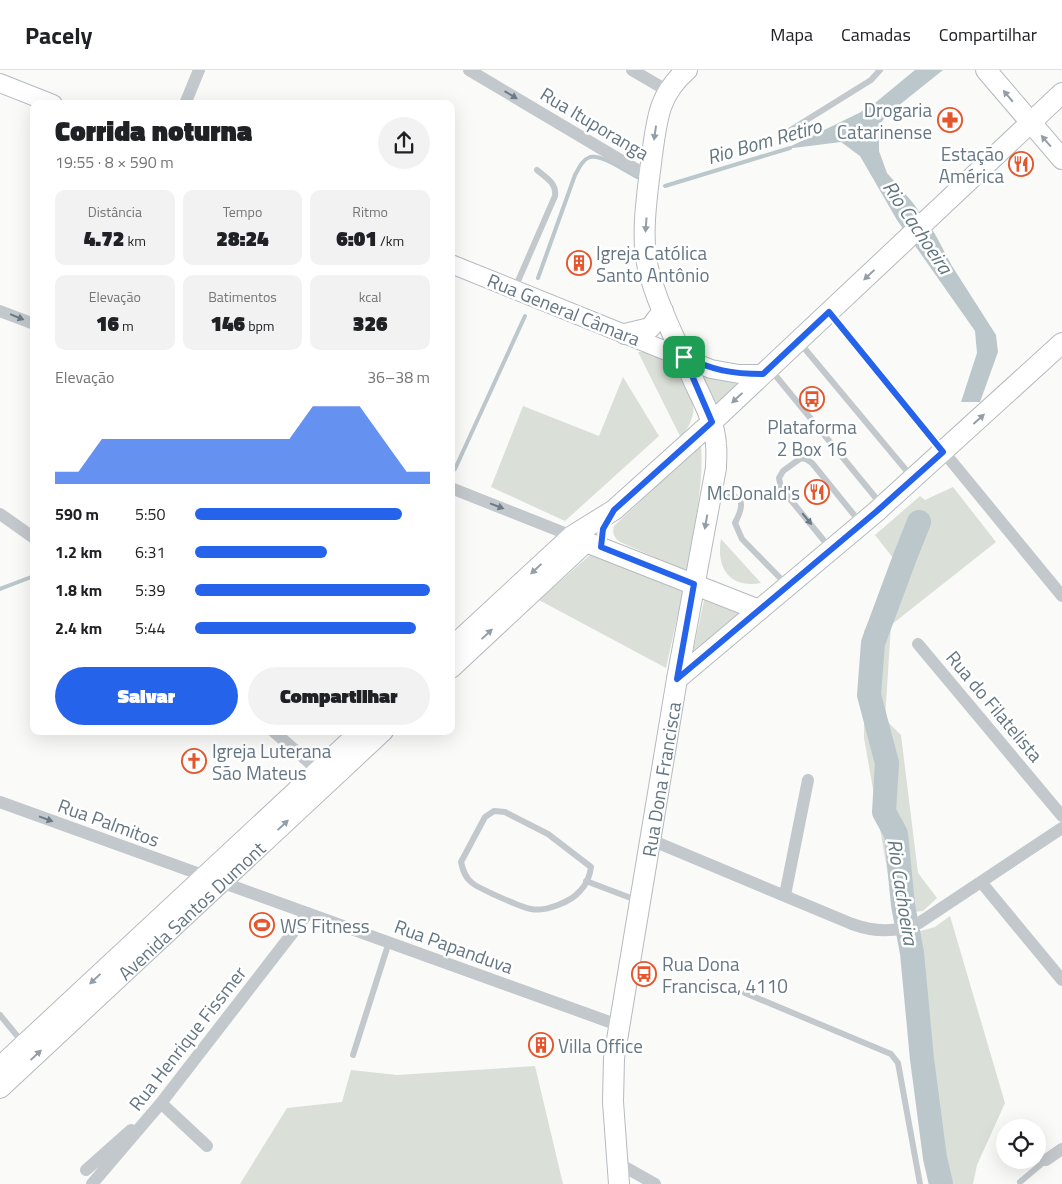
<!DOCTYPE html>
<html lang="pt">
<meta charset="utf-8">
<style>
:root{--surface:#fff;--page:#f2f2f2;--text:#202124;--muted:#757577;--line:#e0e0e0;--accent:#2563eb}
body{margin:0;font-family:"Titillium Web",sans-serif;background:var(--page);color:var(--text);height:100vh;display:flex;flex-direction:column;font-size:19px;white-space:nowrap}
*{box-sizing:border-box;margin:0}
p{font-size:16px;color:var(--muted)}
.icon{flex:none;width:28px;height:28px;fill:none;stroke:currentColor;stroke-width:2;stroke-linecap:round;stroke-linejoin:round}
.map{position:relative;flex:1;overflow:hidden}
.panel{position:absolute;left:30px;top:30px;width:425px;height:635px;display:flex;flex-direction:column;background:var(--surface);border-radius:10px;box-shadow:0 5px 20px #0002}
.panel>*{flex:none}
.buttons{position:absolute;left:996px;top:1049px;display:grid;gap:10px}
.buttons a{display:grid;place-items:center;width:50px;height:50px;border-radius:50%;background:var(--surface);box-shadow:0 5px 20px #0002;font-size:25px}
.pin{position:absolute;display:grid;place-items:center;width:42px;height:42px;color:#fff;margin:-21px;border-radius:10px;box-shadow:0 2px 8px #0006}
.round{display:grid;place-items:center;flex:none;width:52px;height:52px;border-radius:26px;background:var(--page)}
.head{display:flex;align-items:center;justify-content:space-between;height:85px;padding:0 25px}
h1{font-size:28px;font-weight:800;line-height:38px}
.figures{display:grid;grid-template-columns:repeat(3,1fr);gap:8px;height:85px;padding:5px 25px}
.figures div{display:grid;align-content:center;border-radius:10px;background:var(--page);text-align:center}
.figures b{font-size:21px;font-weight:800}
.figures small{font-size:14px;font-weight:400}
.figures p{font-size:14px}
.chart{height:140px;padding:10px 25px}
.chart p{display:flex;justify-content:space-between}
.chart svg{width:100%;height:90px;margin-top:5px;fill:var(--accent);opacity:.7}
.primary-button{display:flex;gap:10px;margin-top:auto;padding:10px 25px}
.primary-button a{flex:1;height:58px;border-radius:30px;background:var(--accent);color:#fff;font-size:20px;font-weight:800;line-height:58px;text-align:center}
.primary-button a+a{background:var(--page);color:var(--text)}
ul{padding:0 25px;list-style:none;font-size:16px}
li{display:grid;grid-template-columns:80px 60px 1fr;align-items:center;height:38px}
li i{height:12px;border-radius:6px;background:var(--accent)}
header{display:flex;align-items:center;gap:30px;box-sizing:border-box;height:70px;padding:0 25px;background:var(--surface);border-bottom:1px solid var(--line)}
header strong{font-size:24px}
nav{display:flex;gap:28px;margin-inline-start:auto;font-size:18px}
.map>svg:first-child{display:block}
.green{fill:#dadfd7}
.water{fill:#bbc7cb}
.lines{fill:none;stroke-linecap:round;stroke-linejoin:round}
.stream{stroke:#bbc7cb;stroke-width:4}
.river{stroke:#bbc7cb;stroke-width:24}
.secondary-casing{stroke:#b3babf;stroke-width:20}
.primary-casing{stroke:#b5babe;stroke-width:22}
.lane{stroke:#c3c8cc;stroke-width:6}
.street{stroke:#c3c8cc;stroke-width:12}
.secondary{stroke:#fff;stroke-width:18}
.primary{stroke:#fff;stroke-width:20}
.oneway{fill:#6a7a87}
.oneway2{fill:#939fa8}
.route-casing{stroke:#fff;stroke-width:10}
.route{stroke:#2563eb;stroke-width:6}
.labels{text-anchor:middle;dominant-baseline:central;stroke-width:5;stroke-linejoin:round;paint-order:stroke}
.poi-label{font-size:19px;fill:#657683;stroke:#fff;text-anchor:start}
.street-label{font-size:19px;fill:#657683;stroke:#fff}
.water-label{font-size:20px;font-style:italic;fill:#60757c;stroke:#fff}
</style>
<header>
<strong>Pacely</strong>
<nav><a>Mapa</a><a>Camadas</a><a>Compartilhar</a></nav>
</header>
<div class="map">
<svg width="1062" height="1114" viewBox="0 0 1062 1114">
<rect width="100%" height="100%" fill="#fafaf8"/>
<path class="green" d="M 638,282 C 644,282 652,282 657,284 C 675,290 697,326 693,344 C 691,353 686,361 681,368 Z
M 696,299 L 737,314 L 714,336 Z
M 623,307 L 659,366 L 565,451 L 491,417 L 523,336 L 599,366 Z
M 701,374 C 704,417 694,458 686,501 L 620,472 C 614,467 612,464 614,456 Z
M 953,417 L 996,472 L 891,555 L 885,649 L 901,665 L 918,803 L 937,828 L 923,841 L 895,844 L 864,668 L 864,561 L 888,517 L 897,493 L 875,465 L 920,426 L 925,430 Z
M 721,469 L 761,513 C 729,519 716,497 721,469 Z
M 590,485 L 683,521 L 666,598 L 539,530 Z
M 704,530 L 740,544 L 693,582 Z
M 950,846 L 1005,1033 L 977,1095 L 973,1114 L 947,1114 L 945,1111 L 948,1103 L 933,1057 L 933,1008 L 927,998 L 928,984 L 921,978 L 913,961 L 920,939 L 918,913 L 920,912 L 921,907 L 916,894 L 917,890 L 913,877 L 917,862 L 935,857 Z
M 535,996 L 563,1114 L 240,1114 L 287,1038 L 342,1032 L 351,1000 L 397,1005 Z"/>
<path class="water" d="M 915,0 L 943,0 L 888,44 L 879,55 L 879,81 L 887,103 L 913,133 L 935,164 L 952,196 L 996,265 L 998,282 L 980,332 L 961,332 L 977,283 L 975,261 L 897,150 L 860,86 L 841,72 L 785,79 L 859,43 L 875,33 Z"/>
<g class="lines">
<path class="stream" d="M 665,116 L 790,78
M 538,208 L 575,105 C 579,98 582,90 590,87 C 602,84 627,102 637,107
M 455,399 L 525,246
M 0,519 L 34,506"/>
<path class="river" d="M 919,452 L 905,487 L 873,573 L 869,625 L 887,693 L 884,742 L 896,764 L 903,835 L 912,883 L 922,989 L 935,1088 L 941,1114"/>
<defs>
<path id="secondary" d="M 0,13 L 53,34
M 451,194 L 711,299 L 739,304 L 763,304"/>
<g id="primary">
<path d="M 986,0 L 1062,89"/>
<path d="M 625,264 L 650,258 L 663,241"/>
<path d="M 451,578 L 572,466 L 614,440 L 712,352 L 1062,23"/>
<path d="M 451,598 L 586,472 L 759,540"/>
<path d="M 677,609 L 877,441 L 1062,273"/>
<path d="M 0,997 L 361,661"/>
<path id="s1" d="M 0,1018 L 383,661"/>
<path id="s2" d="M 619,1114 L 613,1032 L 614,988 L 677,609 L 716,398 C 716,390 717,382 716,375 C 715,353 704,333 695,314 C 679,276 658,238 648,198 C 640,165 648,119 652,85 C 657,50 658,25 687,0"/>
</g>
</defs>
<use href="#secondary" class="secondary-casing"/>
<use href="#primary" class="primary-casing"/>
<path class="lane" d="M 789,61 L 871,10 L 880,0
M 515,218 L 555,126 C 557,113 545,107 537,100
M 830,243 L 941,379
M 800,273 L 911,406
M 771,300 L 880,433
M 715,418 C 738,428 749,426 735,453 L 742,469 L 787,515
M 830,478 L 781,418 L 779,408 L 783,401 L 801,388 L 806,389 L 812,393 L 859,451
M 494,741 L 505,742 L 548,764 L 591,797 C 590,805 586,815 580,821 C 571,832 545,842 531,839 C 523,838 477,818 471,812 C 465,807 463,801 461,792 L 485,747 Z
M 586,811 L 636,830
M 745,923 L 891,984 L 898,993 L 920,1114
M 0,945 L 23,973
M 353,985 L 389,872
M 1020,1112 L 1046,1090"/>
<path class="street" d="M 469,0 L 649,107
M 632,0 L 668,21
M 185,34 L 199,0
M 0,241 L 34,254
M 943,381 L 1062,526
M 451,418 L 572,466
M 0,444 L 34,468
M 918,574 L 1062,746
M 273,661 L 319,701
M 0,732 L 205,806
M 651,770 L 852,854 C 874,862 897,863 919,853 L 1062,758
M 221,812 L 618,955
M 981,812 L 1062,910
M 785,825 L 808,710
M 161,1033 L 207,1076
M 1046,1090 L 1062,1079
M 616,1092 L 655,1114
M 86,1100 L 131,1060
M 92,1114 L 161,1033 L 308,843"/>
<use href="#secondary" class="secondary"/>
<use href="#primary" class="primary"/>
</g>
<defs><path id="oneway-solid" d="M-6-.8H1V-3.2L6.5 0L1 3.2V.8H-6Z" transform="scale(1.25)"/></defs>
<g class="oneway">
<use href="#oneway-solid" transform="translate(511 25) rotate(31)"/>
<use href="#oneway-solid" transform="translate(17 247) rotate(22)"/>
<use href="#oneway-solid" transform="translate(497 436) rotate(21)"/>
<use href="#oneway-solid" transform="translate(807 449) rotate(50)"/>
<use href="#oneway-solid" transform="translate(46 749) rotate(20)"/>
</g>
<g class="oneway2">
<use href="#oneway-solid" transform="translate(1008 26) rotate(-130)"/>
<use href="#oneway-solid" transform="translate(655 63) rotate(98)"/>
<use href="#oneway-solid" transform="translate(1046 71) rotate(-131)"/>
<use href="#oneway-solid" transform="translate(646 155) rotate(94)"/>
<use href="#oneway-solid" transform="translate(869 205) rotate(137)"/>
<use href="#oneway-solid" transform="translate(737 328) rotate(137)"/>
<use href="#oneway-solid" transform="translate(979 349) rotate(-42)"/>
<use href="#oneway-solid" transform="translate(706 452) rotate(100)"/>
<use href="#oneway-solid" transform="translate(536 499) rotate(137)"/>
<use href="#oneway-solid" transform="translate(487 564) rotate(-43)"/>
<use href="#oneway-solid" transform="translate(283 755) rotate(-43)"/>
<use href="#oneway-solid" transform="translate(95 909) rotate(137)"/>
<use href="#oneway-solid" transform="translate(36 985) rotate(-43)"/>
</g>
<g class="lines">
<defs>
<path id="route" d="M 829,242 L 943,382 L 877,441 L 677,609 L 694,514 L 601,477 L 603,459 L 614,440 L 712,352 L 684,287 C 714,300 730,304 763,304 Z"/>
</defs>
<use href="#route" class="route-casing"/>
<use href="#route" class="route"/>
</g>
<defs>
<symbol id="pharmacy-ring" viewBox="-11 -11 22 22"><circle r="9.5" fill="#fff" stroke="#e4572e" stroke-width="1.5"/><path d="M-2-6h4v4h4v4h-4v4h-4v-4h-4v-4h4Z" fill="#e4572e"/></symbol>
<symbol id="restaurant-ring" viewBox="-11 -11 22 22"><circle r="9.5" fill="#fff" stroke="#e4572e" stroke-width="1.5"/><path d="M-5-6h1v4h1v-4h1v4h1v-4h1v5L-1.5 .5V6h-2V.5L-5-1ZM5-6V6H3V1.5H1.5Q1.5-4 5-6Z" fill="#e4572e"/></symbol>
<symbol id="building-ring" viewBox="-11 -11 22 22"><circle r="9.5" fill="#fff" stroke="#e4572e" stroke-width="1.5"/><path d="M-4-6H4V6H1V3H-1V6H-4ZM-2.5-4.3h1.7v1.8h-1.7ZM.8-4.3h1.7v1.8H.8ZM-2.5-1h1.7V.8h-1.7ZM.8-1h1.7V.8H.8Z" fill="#e4572e"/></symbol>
<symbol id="bus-ring" viewBox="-11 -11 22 22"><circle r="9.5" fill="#fff" stroke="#e4572e" stroke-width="1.5"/><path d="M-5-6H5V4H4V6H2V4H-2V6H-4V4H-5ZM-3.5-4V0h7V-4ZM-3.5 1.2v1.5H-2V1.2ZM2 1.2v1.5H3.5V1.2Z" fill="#e4572e"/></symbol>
<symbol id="church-ring" viewBox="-11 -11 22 22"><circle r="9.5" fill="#fff" stroke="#e4572e" stroke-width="1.5"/><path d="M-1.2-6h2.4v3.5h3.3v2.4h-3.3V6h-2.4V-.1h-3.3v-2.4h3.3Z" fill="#e4572e"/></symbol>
<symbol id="stadium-ring" viewBox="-11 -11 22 22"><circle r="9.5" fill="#fff" stroke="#e4572e" stroke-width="1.5"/><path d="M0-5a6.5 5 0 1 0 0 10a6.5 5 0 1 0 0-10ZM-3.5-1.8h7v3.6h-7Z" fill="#e4572e"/></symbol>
</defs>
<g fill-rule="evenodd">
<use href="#pharmacy-ring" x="936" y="36" width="28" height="28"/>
<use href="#restaurant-ring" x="1007" y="80" width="28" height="28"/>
<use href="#building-ring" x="565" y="179" width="28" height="28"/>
<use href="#bus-ring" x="798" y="315" width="28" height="28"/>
<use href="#restaurant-ring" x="803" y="408" width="28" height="28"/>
<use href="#church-ring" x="180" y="677" width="28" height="28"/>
<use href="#stadium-ring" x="248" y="841" width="28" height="28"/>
<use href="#bus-ring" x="630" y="890" width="28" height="28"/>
<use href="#building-ring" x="527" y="961" width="28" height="28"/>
</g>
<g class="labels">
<g class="poi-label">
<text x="932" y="39" text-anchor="end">Drogaria<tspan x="932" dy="22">Catarinense</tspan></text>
<text x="1004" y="83" text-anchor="end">Estação<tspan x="1004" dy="22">América</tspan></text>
<text x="596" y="182">Igreja Católica<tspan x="596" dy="22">Santo Antônio</tspan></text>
<text x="812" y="356" text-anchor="middle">Plataforma<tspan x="812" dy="22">2 Box 16</tspan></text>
<text x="800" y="422" text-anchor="end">McDonald's</text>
<text x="212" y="680">Igreja Luterana<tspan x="212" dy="22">São Mateus</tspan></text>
<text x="280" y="855">WS Fitness</text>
<text x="662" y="893">Rua Dona<tspan x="662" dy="22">Francisca, 4110</tspan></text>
<text x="558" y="975">Villa Office</text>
</g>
<g class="street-label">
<text transform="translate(595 53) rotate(31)">Rua Ituporanga</text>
<text transform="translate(564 239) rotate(22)">Rua General Câmara</text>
<text transform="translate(995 636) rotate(50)">Rua do Filatelista</text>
<text stroke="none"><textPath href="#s2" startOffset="409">Rua Dona Francisca</textPath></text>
<text transform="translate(109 752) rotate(20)">Rua Palmitos</text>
<text stroke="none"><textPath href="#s1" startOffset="261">Avenida Santos Dumont</textPath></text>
<text transform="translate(454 876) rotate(20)">Rua Papanduva</text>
<text transform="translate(187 968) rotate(-52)">Rua Henrique Fissmer</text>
</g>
<g class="water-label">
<text transform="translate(764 71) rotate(-16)">Rio Bom Retiro</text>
<text transform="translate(918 157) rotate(56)">Rio Cachoeira</text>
<text transform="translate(903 822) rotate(81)">Rio Cachoeira</text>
</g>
</g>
</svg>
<div class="buttons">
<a><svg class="icon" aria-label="locate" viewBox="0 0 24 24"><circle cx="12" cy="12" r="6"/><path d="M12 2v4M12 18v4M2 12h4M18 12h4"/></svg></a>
</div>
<div class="pin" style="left:684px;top:287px;background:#1e9e55"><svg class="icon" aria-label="arrive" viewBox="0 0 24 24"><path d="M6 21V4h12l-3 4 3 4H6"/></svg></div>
<section class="panel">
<div class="head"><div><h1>Corrida noturna</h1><p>19:55 · 8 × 590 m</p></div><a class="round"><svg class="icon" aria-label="share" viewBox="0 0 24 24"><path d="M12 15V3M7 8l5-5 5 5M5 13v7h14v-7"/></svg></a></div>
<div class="figures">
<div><p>Distância</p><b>4.72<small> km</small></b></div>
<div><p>Tempo</p><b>28:24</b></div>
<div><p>Ritmo</p><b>6:01<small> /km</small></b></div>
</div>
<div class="figures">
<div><p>Elevação</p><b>16<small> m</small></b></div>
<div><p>Batimentos</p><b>146<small> bpm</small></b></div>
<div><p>kcal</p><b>326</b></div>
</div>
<div class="chart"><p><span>Elevação</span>36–38 m</p>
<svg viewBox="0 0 160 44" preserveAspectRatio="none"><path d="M0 44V38L10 38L20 22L30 22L40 22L50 22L60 22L70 22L80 22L90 22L100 22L110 6L120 6L130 6L140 22L150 38L160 38V44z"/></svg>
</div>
<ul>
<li><b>590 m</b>5:50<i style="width:88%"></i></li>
<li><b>1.2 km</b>6:31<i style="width:56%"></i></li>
<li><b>1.8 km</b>5:39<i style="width:100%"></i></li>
<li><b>2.4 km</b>5:44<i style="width:94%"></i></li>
</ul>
<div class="primary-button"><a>Salvar</a><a>Compartilhar</a></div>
</section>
</div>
